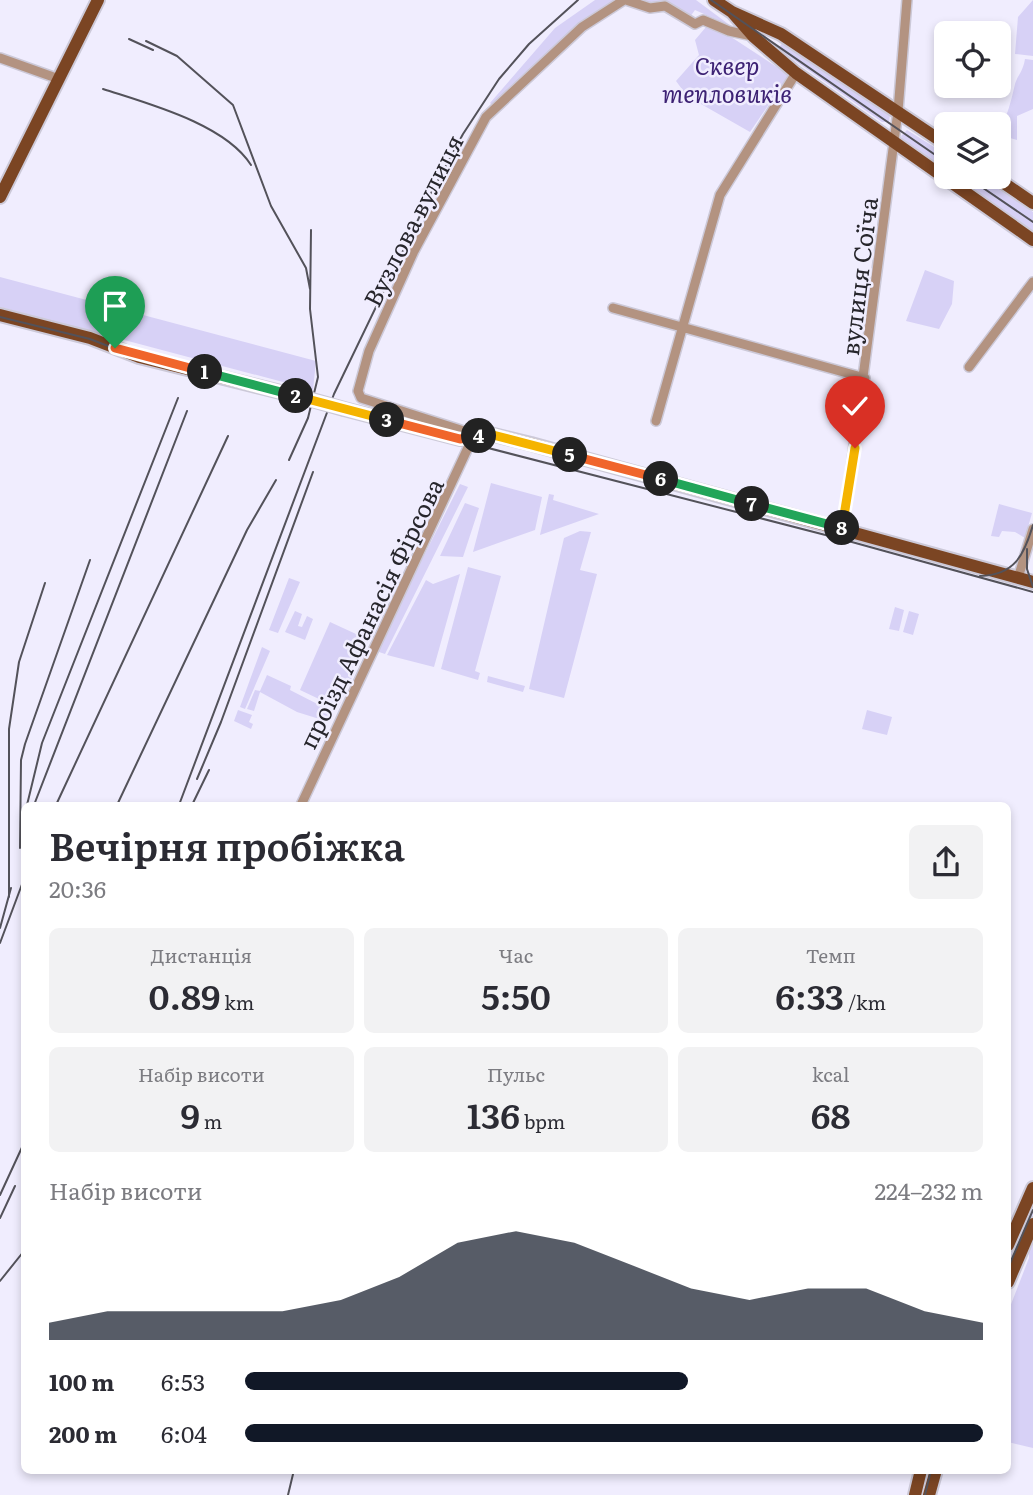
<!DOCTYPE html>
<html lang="uk">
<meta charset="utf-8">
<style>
:root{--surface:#fff;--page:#f2f2f3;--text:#2b2b33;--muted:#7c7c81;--accent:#111827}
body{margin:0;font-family:Literata,serif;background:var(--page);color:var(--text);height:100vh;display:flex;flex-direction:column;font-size:26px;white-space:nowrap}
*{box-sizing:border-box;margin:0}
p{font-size:23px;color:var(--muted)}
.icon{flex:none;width:38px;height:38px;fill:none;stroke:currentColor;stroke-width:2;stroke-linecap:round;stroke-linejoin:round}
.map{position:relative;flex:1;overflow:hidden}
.details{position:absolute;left:21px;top:802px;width:990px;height:672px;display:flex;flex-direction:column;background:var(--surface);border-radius:10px;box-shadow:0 4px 10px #0003}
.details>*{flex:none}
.fabs{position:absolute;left:934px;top:21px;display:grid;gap:14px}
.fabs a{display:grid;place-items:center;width:77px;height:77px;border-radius:10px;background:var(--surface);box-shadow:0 4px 10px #0003;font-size:35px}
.pin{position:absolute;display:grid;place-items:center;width:60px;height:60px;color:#fff;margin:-72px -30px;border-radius:50% 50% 50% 0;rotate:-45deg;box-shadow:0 0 7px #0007}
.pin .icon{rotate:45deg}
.km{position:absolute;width:35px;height:35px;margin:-18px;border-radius:50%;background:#222;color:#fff;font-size:19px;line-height:35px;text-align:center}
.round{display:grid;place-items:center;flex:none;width:74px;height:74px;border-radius:10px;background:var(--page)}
.overview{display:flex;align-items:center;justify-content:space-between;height:119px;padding:0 28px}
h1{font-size:38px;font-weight:600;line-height:52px}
.stats{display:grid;grid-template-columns:repeat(3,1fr);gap:10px;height:119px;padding:7px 28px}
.stats div{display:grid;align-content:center;border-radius:10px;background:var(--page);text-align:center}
.stats b{font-size:35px;font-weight:600}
.stats small{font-size:19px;font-weight:400}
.stats p{font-size:19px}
.chart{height:196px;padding:14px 28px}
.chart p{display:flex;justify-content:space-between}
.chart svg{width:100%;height:126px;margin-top:7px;fill:var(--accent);opacity:.7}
ul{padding:0 28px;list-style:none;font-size:23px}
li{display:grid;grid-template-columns:112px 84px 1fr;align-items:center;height:52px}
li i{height:18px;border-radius:9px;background:var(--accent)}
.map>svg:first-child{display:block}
.green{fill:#d7d1f6}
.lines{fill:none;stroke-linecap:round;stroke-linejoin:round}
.minor-casing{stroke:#ccc9d8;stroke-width:12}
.major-casing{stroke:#ccc9d8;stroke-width:16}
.minor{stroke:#b39381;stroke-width:9}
.major{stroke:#7b4523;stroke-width:12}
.tram{stroke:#53525a;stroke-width:2}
.rail{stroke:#53525a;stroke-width:2}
.major-bridge-casing{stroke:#ccc9d8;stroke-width:16;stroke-linecap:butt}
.major-bridge{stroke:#7b4523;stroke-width:12}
.split-1-casing{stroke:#fff;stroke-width:14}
.split-2-casing{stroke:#fff;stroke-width:14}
.split-3-casing{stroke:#fff;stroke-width:14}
.split-4-casing{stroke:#fff;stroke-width:14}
.split-5-casing{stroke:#fff;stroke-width:14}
.split-6-casing{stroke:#fff;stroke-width:14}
.split-7-casing{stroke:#fff;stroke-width:14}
.split-8-casing{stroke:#fff;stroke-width:14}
.split-9-casing{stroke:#fff;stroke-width:14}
.split-1{stroke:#f0652b;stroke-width:9}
.split-2{stroke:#22a559;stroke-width:9}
.split-3{stroke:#f5b400;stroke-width:9}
.split-4{stroke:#f0652b;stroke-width:9}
.split-5{stroke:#f5b400;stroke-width:9}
.split-6{stroke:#f0652b;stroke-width:9}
.split-7{stroke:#22a559;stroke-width:9}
.split-8{stroke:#22a559;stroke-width:9}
.split-9{stroke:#f5b400;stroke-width:9}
.labels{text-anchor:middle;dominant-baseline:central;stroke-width:5;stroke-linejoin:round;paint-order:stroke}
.park-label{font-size:24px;font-style:italic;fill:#3d2274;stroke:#f0edfe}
.street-label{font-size:24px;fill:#27262c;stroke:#f0edfe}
</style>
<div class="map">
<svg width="1033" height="1495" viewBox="0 0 1033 1495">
<rect width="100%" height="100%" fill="#f0edfe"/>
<path class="green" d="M 595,0 L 621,0 L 493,106 L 490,103 L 555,28 Z
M 633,0 L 696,0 L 731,26 L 695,10 L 687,21 L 662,6 L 644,8 Z
M 1033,0 L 1033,56 L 1015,54 L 1018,17 Z
M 706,27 L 728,35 L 789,75 L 750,132 L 687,96 L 676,81 L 699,55 L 695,40 Z
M 783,42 L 890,115 L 889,122 L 882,122 L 778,49 Z
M 1025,59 L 1033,60 L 1033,109 L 1017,116 L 1017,140 L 1010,138 L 1006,145 L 999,131 C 1008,115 1011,101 1015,84 C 1017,76 1023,72 1025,59 Z
M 907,130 L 947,155 L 947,172 L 902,140 L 901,136 Z
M 954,177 L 980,177 L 1033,212 L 1033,233 Z
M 925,270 L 954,281 L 952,304 L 939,329 L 906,321 Z
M 0,277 L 316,361 L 313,390 L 0,307 Z
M 491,483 L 542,497 L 535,530 L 473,552 Z
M 460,484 L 468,487 L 385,654 L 376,651 Z
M 549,494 L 554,495 L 553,500 L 599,514 L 540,535 Z
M 465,503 L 479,508 L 463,557 L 440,556 Z
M 999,504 L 1032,513 L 1025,538 L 1015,532 L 1002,531 L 999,537 L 991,536 Z
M 580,531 L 591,532 L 580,570 L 597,574 L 564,698 L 529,689 L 564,538 Z
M 468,567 L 501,576 L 475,671 L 480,673 L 478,680 L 441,669 Z
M 460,574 L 434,667 L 387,655 L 426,580 L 433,584 Z
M 289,578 L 300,582 L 278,633 L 269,630 Z
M 895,607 L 904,610 L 899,631 L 889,629 Z
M 295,611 L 302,614 L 298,626 L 302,627 L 307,616 L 313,619 L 305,640 L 285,632 Z
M 909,611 L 919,614 L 913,635 L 903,632 Z
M 330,622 L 369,640 L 338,708 L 300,690 Z
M 262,647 L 270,651 L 245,709 L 240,707 Z
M 267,675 L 291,686 L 290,690 L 333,712 L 329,722 L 297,712 L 260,692 L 254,711 L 247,709 L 255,690 L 260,691 Z
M 488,676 L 525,686 L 523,692 L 487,682 Z
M 238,710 L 252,715 L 249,722 L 253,724 L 251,729 L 234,721 Z
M 867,710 L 892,717 L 887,735 L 862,729 Z
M 1033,1195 L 1033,1216 L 1008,1274 L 1008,1251 Z
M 1033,1234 L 1033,1448 L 1008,1442 L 1008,1312 L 1029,1258 L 1029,1247 Z"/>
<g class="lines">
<defs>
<path id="minor" d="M 626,0 L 650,8 L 665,6 L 695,24 L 703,20 L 729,31 L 752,36
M 0,58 L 59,79
M 613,308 L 865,378
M 969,367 L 1033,282
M 656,421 L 720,195 L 796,73
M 843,529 L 898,111 L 907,0
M 1018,578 L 1033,529
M 301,805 L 473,437 L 470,433 L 361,398 L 358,391 L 369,351 L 414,251 L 486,117 L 582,27 L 624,0"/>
<path id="major" d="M 714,0 L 732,12 L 781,34 L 947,145
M 732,12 L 754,37 L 796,73 L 1033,240
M 995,177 L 1033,203
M 0,197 L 98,0
M 0,315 L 90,338 L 139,357 L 305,398
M 344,409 L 460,439 L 490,434 L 531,444 L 1033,582
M 1008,1245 L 1033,1188
M 1008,1282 L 1033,1224
M 915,1495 L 921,1470
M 929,1495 L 936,1470"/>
</defs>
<use href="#minor" class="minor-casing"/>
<use href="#major" class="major-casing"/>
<use href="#minor" class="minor"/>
<use href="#major" class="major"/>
<path class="tram" d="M 711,0 L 947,163
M 967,177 L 1033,222
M 0,317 L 90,339 L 139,358 L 841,539 L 1033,592
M 1027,549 L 1027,569 L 1033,587
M 980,576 C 1015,575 1024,555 1033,525
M 1008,1268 L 1033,1210
M 925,1495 L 931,1470"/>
<path class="rail" d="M 129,39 L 153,50
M 146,41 L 177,56 L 233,105 L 271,206 L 306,268 L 310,289
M 103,89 C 149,104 225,124 251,165
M 289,460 L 308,418 L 318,377 L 310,309 L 311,230
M 197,779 L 221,722 L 313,472
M 27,805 L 42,743 L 178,398
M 34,805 L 187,411
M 56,805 L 228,436
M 117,805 L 247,530 L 276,480
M 179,805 L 334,394 L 429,197 L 463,134 L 499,79 L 529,44 L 578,0
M 192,805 L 209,770
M 20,848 L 21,760 L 25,744 L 90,560
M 9,897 L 9,729 L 19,662 L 45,583
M 0,928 L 11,888
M 0,943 L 24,879
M 0,1195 L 24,1143
M 0,1218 L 15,1186
M 0,1281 L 24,1251
M 288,1495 L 294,1470"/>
<defs>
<path id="major-bridge" d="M 305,398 L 344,409"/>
</defs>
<use href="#major-bridge" class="major-bridge-casing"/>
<use href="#major-bridge" class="major-bridge"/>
</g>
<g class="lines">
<defs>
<path id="split-1" d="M 115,348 L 205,372"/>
<path id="split-2" d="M 205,372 L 296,396"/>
<path id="split-3" d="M 296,396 L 387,420"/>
<path id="split-4" d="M 387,420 L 460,439 L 479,436"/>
<path id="split-5" d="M 479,436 L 493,435 L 570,455"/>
<path id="split-6" d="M 570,455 L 661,479"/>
<path id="split-7" d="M 661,479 L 752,504"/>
<path id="split-8" d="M 752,504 L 842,528"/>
<path id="split-9" d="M 842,528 L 855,448"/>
</defs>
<use href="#split-1" class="split-1-casing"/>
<use href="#split-2" class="split-2-casing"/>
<use href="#split-3" class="split-3-casing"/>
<use href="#split-4" class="split-4-casing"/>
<use href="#split-5" class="split-5-casing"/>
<use href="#split-6" class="split-6-casing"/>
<use href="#split-7" class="split-7-casing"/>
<use href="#split-8" class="split-8-casing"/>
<use href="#split-9" class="split-9-casing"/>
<use href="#split-1" class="split-1"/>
<use href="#split-2" class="split-2"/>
<use href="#split-3" class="split-3"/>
<use href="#split-4" class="split-4"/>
<use href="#split-5" class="split-5"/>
<use href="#split-6" class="split-6"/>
<use href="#split-7" class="split-7"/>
<use href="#split-8" class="split-8"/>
<use href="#split-9" class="split-9"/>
</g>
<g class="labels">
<g class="park-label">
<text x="727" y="64">Сквер<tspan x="727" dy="28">тепловиків</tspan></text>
</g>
<g class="street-label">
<text transform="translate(412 220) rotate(-63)">Вузлова вулиця</text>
<text transform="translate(858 276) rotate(-83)">вулиця Соїча</text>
<text transform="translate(370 613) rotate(-64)">проїзд Афанасія Фірсова</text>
</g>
</g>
</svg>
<div class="fabs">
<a><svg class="icon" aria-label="locate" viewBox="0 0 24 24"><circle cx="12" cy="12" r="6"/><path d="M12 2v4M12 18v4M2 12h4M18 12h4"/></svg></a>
<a><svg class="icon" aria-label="layers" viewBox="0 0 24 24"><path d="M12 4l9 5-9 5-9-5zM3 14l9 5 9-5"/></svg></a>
</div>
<div class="pin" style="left:115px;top:348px;background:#1e9e55"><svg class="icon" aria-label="arrive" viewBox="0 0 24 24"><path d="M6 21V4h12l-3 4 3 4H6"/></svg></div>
<div class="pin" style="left:855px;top:448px;background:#d93025"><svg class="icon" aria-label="check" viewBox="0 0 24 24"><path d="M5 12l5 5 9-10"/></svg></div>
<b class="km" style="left:205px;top:372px">1</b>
<b class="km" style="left:296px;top:396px">2</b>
<b class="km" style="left:387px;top:420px">3</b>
<b class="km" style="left:479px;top:436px">4</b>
<b class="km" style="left:570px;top:455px">5</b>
<b class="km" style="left:661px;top:479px">6</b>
<b class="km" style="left:752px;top:504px">7</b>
<b class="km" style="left:842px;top:528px">8</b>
<section class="details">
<div class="overview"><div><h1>Вечірня пробіжка</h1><p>20:36</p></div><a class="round"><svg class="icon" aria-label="share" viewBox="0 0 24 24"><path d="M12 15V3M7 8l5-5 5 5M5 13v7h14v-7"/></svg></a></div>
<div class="stats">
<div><p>Дистанція</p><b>0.89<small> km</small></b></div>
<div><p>Час</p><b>5:50</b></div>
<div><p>Темп</p><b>6:33<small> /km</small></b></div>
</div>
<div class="stats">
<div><p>Набір висоти</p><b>9<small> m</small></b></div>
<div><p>Пульс</p><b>136<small> bpm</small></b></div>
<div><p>kcal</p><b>68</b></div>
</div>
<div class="chart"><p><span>Набір висоти</span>224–232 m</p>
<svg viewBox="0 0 160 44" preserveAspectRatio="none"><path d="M0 44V38L10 34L20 34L30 34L40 34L50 30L60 22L70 10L80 6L90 10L100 18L110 26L120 30L130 26L140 26L150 34L160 38V44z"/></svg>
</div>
<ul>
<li><b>100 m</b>6:53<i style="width:60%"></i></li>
<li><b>200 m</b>6:04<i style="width:100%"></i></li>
</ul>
</section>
</div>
